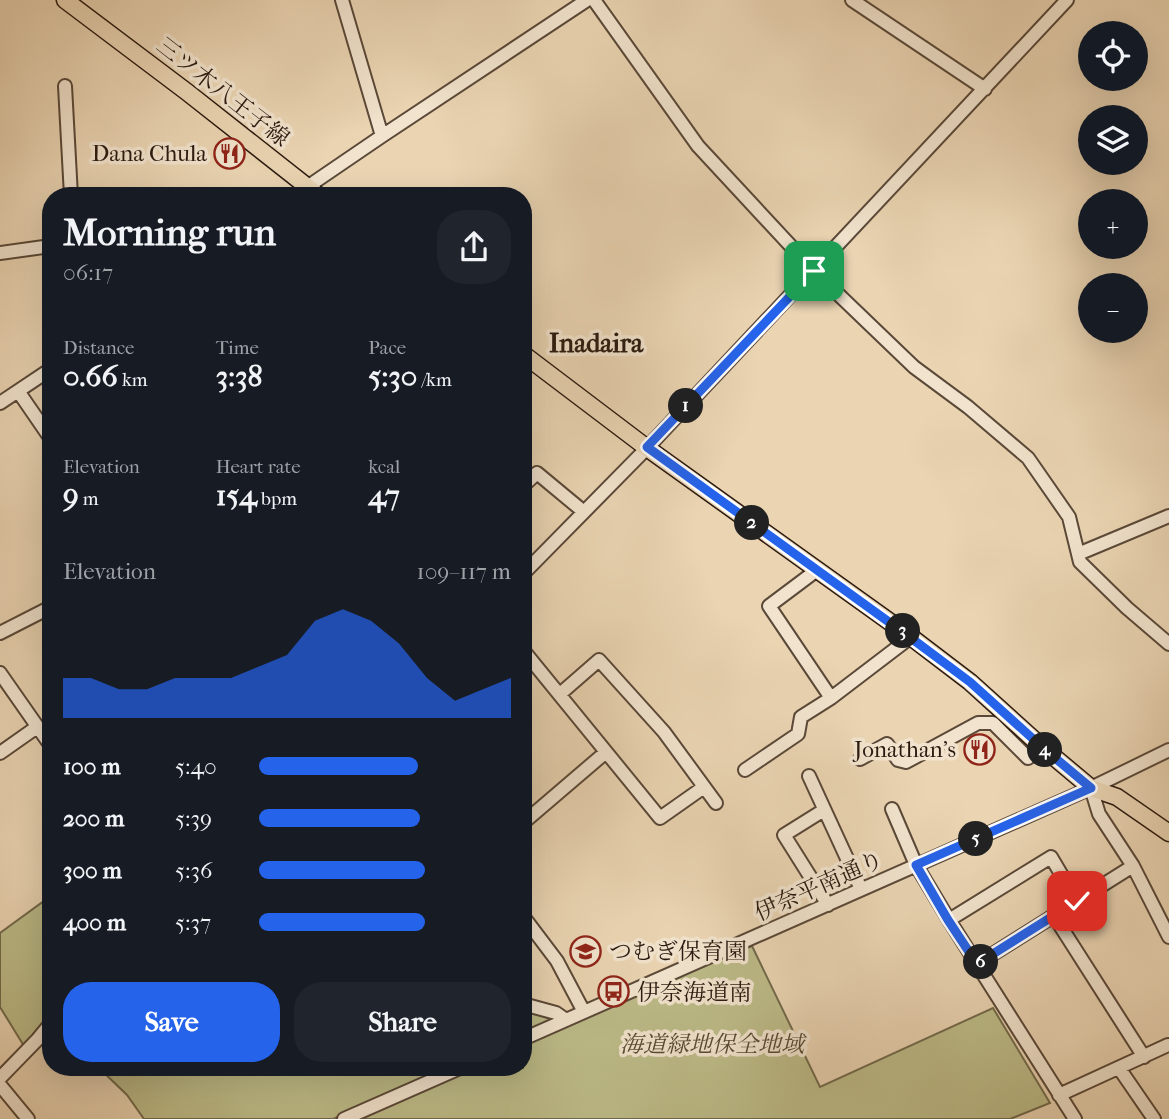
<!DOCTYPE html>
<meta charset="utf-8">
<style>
:root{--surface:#171b24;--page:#20242c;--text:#f1f3f6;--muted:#9ea1a6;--accent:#2563eb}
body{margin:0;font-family:"IM FELL French Canon","Noto Serif JP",serif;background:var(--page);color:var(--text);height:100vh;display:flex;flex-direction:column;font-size:26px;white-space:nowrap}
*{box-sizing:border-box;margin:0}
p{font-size:23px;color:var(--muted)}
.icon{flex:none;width:38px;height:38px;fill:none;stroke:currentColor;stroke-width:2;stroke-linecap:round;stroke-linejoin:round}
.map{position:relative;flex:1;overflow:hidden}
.panel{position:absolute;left:42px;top:187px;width:490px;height:889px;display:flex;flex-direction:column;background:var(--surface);border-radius:28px;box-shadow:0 7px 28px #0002}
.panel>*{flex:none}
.tools{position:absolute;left:1078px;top:21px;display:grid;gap:14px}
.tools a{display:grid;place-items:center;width:70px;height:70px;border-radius:50%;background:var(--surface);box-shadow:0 7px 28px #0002;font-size:35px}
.pin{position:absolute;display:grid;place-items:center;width:60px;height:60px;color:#fff;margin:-30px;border-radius:14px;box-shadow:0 4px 10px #0006}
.km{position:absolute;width:35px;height:35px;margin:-18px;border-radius:50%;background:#222;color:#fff;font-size:19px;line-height:35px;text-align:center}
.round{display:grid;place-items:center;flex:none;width:74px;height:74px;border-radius:28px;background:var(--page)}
.summary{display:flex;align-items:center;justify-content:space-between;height:119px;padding:0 21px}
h1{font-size:38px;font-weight:800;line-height:52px}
.metrics{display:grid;grid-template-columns:repeat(3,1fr);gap:10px;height:119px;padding:7px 21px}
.metrics div{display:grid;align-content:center}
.metrics b{font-size:30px;font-weight:800}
.metrics small{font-size:19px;font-weight:400}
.metrics p{font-size:19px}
.chart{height:196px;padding:14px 21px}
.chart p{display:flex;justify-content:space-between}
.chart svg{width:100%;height:126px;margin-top:7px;fill:var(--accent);opacity:.7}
.action{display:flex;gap:14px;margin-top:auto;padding:14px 21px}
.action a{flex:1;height:80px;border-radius:28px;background:var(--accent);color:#fff;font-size:28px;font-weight:800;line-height:80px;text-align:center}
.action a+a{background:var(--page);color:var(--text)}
ul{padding:0 21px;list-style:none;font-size:23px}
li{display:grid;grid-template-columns:112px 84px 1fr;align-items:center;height:52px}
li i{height:18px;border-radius:9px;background:var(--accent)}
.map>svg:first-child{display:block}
.green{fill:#bcbb88;stroke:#736a4c;stroke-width:2}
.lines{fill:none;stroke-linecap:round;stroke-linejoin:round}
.minor-casing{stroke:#5a4838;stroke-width:16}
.major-casing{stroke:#2a190f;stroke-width:19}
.minor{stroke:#f1e3cd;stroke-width:12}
.major{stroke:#ead4b2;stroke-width:16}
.route-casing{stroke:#fff;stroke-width:14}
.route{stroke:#2563eb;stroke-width:9}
.labels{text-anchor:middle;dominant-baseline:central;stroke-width:7;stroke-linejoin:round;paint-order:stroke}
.street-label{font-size:23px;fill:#2a190f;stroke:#f1e3cd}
.poi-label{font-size:23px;fill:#2a190f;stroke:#f1e3cd;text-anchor:end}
.park-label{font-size:23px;font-style:italic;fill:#564a33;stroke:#f1e3cd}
.quarter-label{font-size:26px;font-weight:bold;fill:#2a190f;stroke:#f1e3cd}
</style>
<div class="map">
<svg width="1169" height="1119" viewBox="0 0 1169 1119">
<rect width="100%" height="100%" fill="#ead4b2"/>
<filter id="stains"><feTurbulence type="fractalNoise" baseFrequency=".00286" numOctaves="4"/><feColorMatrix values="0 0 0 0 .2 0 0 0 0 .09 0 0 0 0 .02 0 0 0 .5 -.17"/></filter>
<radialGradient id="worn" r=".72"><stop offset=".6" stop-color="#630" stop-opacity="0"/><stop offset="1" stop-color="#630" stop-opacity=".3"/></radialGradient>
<path class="green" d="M 44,901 L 51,910 L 51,1013 L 24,1046 L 0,1007 L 0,933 Z
M 752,946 L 820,1087 L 993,1008 L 1050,1103 L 1010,1119 L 355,1119 L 352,1111 L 333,1119 L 144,1119 L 127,1095 L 99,1068 L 523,1068 L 523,1010 L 569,1025 L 587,1015 Z"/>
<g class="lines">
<defs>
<path id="minor" d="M 342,0 L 382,136
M 594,0 L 698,146 L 814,271 L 914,367 L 968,407 L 1028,458 L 1069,517 L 1080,562 L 1127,608 L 1169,644
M 852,0 L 985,89
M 65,86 L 71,196
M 294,196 L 382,136 L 587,0
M 0,253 L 51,246
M 18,391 L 51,439
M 0,403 L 51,369
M 523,486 L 537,473 L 584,512
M 1078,554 L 1169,516
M 817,570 L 769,606 L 831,698
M 523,574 L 647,448 L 1067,0
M 0,633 L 51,607
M 523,650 L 660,818 L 704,787
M 0,673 L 51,746
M 560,694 L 599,660 L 664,732 L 716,803
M 0,753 L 37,727
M 860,759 L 887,744 L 898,760 L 906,762 L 978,723 L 993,723 L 1028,758 L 1042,747
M 745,770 L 798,734 L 801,717 L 831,698 L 911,637
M 809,776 L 861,889
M 1091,788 L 1099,814 L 1133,866 L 1169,937
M 892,809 L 916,865 L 949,920 L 1075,1119
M 824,810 L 784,835 L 828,905
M 523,823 L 606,752
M 523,916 L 557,961 L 584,1012
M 1054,916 L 1144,1057
M 949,920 L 1051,857 L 1077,901
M 977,964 L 1133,866
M 523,1004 L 556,1013 L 566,1020
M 523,1039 L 1091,788 L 1169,750
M 1119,1068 L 1154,1119
M 0,1078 L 37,1040 L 51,1023
M 0,1085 L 28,1119
M 1059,1095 L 1168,1045
M 344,1119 L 460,1068"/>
<path id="major" d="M 65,0 L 187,92 L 319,196
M 523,354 L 647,448 L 911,637 L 970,682 L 1042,747 L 1091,788 L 1117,797 L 1169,833"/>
</defs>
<use href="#minor" class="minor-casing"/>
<use href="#major" class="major-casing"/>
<use href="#minor" class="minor"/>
<use href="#major" class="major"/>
</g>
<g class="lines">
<defs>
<path id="route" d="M 814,271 L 647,447 L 911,638 L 970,682 L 1042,747 L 1091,788 L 916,865 L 948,920 L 977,964 L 1077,901"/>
</defs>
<use href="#route" class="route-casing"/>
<use href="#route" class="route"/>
</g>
<defs>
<symbol id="restaurant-ring" viewBox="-11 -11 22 22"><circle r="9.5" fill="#f1e3cd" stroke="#8f2418" stroke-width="1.5"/><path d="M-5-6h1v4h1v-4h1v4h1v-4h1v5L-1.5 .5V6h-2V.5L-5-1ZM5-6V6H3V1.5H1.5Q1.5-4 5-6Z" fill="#8f2418"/></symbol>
<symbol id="school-ring" viewBox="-11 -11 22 22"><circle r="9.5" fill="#f1e3cd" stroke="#8f2418" stroke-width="1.5"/><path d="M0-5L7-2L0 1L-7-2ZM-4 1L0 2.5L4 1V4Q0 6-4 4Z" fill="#8f2418"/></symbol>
<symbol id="bus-ring" viewBox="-11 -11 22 22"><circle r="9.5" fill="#f1e3cd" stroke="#8f2418" stroke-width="1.5"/><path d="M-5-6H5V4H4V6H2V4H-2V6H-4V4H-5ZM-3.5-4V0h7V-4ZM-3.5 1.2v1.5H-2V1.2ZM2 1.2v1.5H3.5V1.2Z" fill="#8f2418"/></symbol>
</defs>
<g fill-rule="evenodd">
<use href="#restaurant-ring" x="212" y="136" width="35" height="35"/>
<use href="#restaurant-ring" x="962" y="732" width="35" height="35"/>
<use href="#school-ring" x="568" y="934" width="35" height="35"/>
<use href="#bus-ring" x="596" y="974" width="35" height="35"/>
</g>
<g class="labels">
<g class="street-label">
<text transform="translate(223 92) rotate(38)">三ツ木八王子線</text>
<text transform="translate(819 886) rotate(-24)">伊奈平南通り</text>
</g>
<g class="poi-label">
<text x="207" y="153">Dana Chula</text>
<text x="956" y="749">Jonathan's</text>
<text x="609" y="951" text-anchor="start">つむぎ保育園</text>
<text x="637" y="992" text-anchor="start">伊奈海道南</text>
</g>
<g class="park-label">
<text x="712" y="1044">海道緑地保全地域</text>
</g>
<g class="quarter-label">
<text x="596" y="343">Inadaira</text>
</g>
</g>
<rect width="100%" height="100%" filter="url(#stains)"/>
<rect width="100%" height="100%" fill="url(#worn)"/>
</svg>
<div class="tools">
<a><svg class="icon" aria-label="locate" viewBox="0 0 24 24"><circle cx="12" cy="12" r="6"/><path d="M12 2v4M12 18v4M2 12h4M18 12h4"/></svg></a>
<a><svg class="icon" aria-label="layers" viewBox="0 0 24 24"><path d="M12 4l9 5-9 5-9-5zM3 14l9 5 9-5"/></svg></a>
<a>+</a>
<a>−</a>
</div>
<div class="pin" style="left:814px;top:271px;background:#1e9e55"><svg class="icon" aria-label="arrive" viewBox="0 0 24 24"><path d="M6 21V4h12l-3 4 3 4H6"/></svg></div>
<div class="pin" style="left:1077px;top:901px;background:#d93025"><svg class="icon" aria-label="check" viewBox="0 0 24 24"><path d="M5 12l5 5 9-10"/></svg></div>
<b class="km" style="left:686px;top:406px">1</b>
<b class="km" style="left:752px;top:523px">2</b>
<b class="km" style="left:903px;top:631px">3</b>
<b class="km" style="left:1045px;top:750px">4</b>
<b class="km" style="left:976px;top:839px">5</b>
<b class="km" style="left:981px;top:962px">6</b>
<section class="panel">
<div class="summary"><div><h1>Morning run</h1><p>06:17</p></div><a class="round"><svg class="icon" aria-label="share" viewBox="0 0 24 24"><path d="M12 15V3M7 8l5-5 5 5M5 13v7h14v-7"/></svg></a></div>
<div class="metrics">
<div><p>Distance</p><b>0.66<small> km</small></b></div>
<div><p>Time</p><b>3:38</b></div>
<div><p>Pace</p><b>5:30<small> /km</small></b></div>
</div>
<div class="metrics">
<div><p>Elevation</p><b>9<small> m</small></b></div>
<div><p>Heart rate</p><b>154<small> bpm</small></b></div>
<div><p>kcal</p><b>47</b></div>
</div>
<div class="chart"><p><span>Elevation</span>109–117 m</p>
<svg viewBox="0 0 160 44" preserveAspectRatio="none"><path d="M0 44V30L10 30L20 34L30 34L40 30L50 30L60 30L70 26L80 22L90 10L100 6L110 10L120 18L130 30L140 38L150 34L160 30V44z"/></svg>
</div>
<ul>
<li><b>100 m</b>5:40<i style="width:63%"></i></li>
<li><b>200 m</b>5:39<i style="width:64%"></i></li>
<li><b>300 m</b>5:36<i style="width:66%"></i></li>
<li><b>400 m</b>5:37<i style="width:66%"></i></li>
</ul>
<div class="action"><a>Save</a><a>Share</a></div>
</section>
</div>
